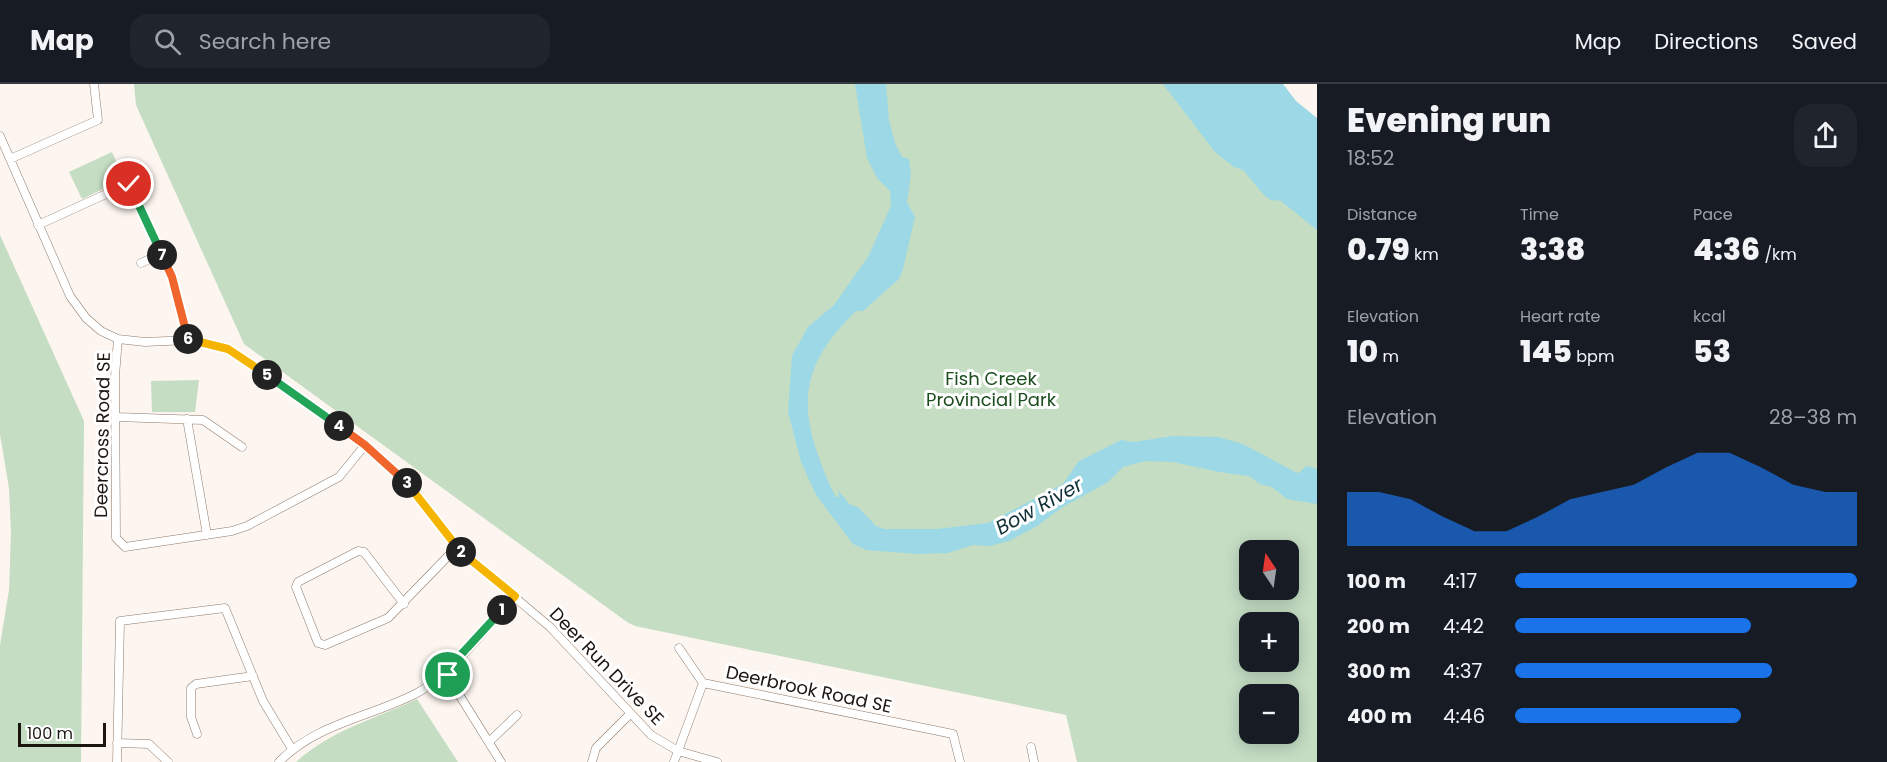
<!DOCTYPE html>
<meta charset="utf-8">
<style>
:root{--surface:#171b24;--page:#20242c;--text:#f1f3f6;--muted:#9ea1a6;--line:#363941;--accent:#1a73e8}
body{margin:0;font-family:Poppins,sans-serif;background:var(--page);color:var(--text);height:100vh;display:flex;flex-direction:column;font-size:22px;white-space:nowrap}
*{box-sizing:border-box;margin:0}
p{font-size:20px;color:var(--muted)}
.icon{flex:none;width:33px;height:33px;fill:none;stroke:currentColor;stroke-width:2;stroke-linecap:round;stroke-linejoin:round}
.map{position:relative;flex:1;overflow:hidden}
.drawer{display:flex;flex-direction:column;background:var(--surface);width:570px}
.drawer>*{flex:none}
.needle{width:39px;rotate:347deg}
.controls{position:absolute;left:1239px;top:456px;display:grid;gap:12px}
.controls a{display:grid;place-items:center;width:60px;height:60px;border-radius:12px;background:var(--surface);box-shadow:0 3px 15px #0003;font-size:30px}
.scale{position:absolute;left:18px;bottom:15px;width:88px;box-sizing:border-box;padding-left:6px;border:3px solid #1c1610;border-top:0;font-size:16px;line-height:21px;white-space:nowrap;color:#1c1610;-webkit-text-stroke:4px #fff;paint-order:stroke}
.pin{position:absolute;display:grid;place-items:center;width:51px;height:51px;color:#fff;margin:-26px;border:3px solid #fff;border-radius:50%;box-shadow:0 2px 6px #0007}
.km{position:absolute;width:30px;height:30px;margin:-15px;border-radius:50%;background:#222;color:#fff;font-size:16px;line-height:30px;text-align:center}
.round{display:grid;place-items:center;flex:none;width:63px;height:63px;border-radius:18px;background:var(--page)}
.summary{display:flex;align-items:center;justify-content:space-between;height:102px;padding:0 30px}
h1{font-size:33px;font-weight:800;line-height:45px}
.stats{display:grid;grid-template-columns:repeat(3,1fr);gap:9px;height:102px;padding:6px 30px}
.stats div{display:grid;align-content:center}
.stats b{font-size:30px;font-weight:800}
.stats small{font-size:16px;font-weight:400}
.stats p{font-size:16px}
.chart{height:168px;padding:12px 30px}
.chart p{display:flex;justify-content:space-between}
.chart svg{width:100%;height:108px;margin-top:6px;fill:var(--accent);opacity:.7}
ul{padding:0 30px;list-style:none;font-size:20px}
li{display:grid;grid-template-columns:96px 72px 1fr;align-items:center;height:45px}
li i{height:15px;border-radius:8px;background:var(--accent)}
header{display:flex;align-items:center;gap:36px;box-sizing:border-box;height:84px;padding:0 30px;background:var(--surface);border-bottom:2px solid var(--line)}
header strong{font-size:28px}
nav{display:flex;gap:33px;margin-inline-start:auto;font-size:21px}
.search{width:420px;height:54px;background:var(--page);display:flex;align-items:center;gap:15px;box-sizing:border-box;padding:0 21px;border-radius:18px;color:var(--muted);font-size:22px}
main{display:flex;flex:1;min-height:0}
.map>svg:first-child{display:block}
.green{fill:#c4ddc3;fill-rule:evenodd}
.water{fill:#9dd8e7}
.lines{fill:none;stroke-linecap:round;stroke-linejoin:round}
.minor-casing{stroke:#8d7b6d;stroke-width:9}
.minor{stroke:#fff;stroke-width:8}
.split-1-casing{stroke:#fff;stroke-width:12}
.split-2-casing{stroke:#fff;stroke-width:12}
.split-3-casing{stroke:#fff;stroke-width:12}
.split-4-casing{stroke:#fff;stroke-width:12}
.split-5-casing{stroke:#fff;stroke-width:12}
.split-6-casing{stroke:#fff;stroke-width:12}
.split-7-casing{stroke:#fff;stroke-width:12}
.split-8-casing{stroke:#fff;stroke-width:12}
.split-1{stroke:#22a559;stroke-width:8}
.split-2{stroke:#f5b400;stroke-width:8}
.split-3{stroke:#f5b400;stroke-width:8}
.split-4{stroke:#f0652b;stroke-width:8}
.split-5{stroke:#22a559;stroke-width:8}
.split-6{stroke:#f5b400;stroke-width:8}
.split-7{stroke:#f0652b;stroke-width:8}
.split-8{stroke:#22a559;stroke-width:8}
.labels{text-anchor:middle;dominant-baseline:central;stroke-width:6;stroke-linejoin:round;paint-order:stroke}
.park-label{font-size:18px;fill:#1b4c1d;stroke:#fff}
.street-label{font-size:18px;fill:#1c1610;stroke:#fff}
.water-label{font-size:20px;font-style:italic;fill:#123037;stroke:#fff}
</style>
<header>
<strong>Map</strong>
<div class="search"><svg class="icon" aria-label="search" viewBox="0 0 24 24"><circle cx="10" cy="10" r="6"/><path d="M15 15l6 6"/></svg>Search here</div>
<nav><a>Map</a><a>Directions</a><a>Saved</a></nav>
</header>
<main>
<div class="map">
<svg width="1317" height="678" viewBox="0 0 1317 678">
<rect width="100%" height="100%" fill="#fdf5ef"/>
<path class="green" d="M 134,0 L 1192,0 L 1317,130 L 1317,678 L 1077,678 L 1066,631 L 635,542 L 627,538 L 244,260 L 136,21 ZM 1250,466 L 1288,466 L 1288,506 L 1250,506 ZM 1250,538 L 1288,538 L 1288,578 L 1250,578 ZM 1250,610 L 1288,610 L 1288,650 L 1250,650 Z
M 112,68 L 124,95 L 82,115 L 69,88 Z
M 0,151 L 84,337 L 81,678 L 0,678 L 0,561 L 9,506 L 11,449 L 9,404 L 0,350 Z
M 199,296 L 195,328 L 152,328 L 151,297 Z
M 417,615 L 458,678 L 296,678 C 333,645 373,636 417,615 Z"/>
<path class="water" d="M 855,0 L 886,0 L 889,36 L 895,59 L 902,73 L 909,75 L 911,90 L 907,118 L 915,133 L 903,185 L 899,195 L 863,227 L 856,227 C 810,272 796,309 818,371 C 823,385 828,399 836,413 L 839,413 L 838,406 L 849,420 L 859,424 L 876,442 L 884,445 L 937,445 L 988,439 L 1063,400 L 1079,377 L 1121,356 L 1133,358 L 1173,352 L 1218,353 L 1243,360 L 1295,388 L 1299,389 L 1306,382 L 1317,385 L 1317,420 L 1287,415 L 1272,403 L 1260,400 L 1249,392 L 1219,388 L 1173,378 L 1145,377 L 1123,383 L 1108,398 L 1061,424 L 1037,442 L 1009,457 L 990,462 L 973,461 L 948,469 L 917,470 L 866,466 L 853,460 L 816,411 L 801,378 L 788,328 L 792,272 L 808,243 L 834,221 L 868,173 L 891,122 L 890,107 L 877,94 L 867,74 Z
M 1163,0 L 1283,0 L 1296,17 L 1317,34 L 1317,146 L 1281,117 L 1271,116 L 1264,111 L 1243,86 L 1234,83 L 1215,68 Z"/>
<g class="lines">
<defs>
<path id="minor" d="M 0,52 L 70,212 L 86,234 L 101,247 L 118,255 L 145,258 L 188,256 L 228,265 L 365,361 L 414,405 L 456,464 L 550,543 L 651,651 L 678,667 L 717,678
M 10,75 L 98,36 L 94,0
M 38,141 L 128,100 L 172,193 L 188,256
M 141,179 L 161,170
M 118,255 L 115,292 L 116,454 L 125,463 L 232,447 L 247,442 L 339,393 L 365,361
M 116,333 L 203,336 L 242,363
M 187,335 L 207,451
M 404,520 L 364,468 L 358,467 L 298,498 L 296,503 L 318,559 L 325,561 L 388,534 L 456,464
M 679,564 L 703,599
M 445,588 L 501,678
M 197,650 L 191,633 L 191,604 L 196,600 L 253,592
M 489,658 L 517,631
M 117,659 L 149,660 L 168,678
M 1031,663 L 1034,678
M 117,678 L 120,537 L 225,524 L 263,617 L 292,665
M 279,678 C 317,639 371,633 417,609 C 453,590 487,542 515,512
M 592,678 L 596,664 L 630,630
M 674,678 L 703,599 L 953,650 L 960,678"/>
</defs>
<use href="#minor" class="minor-casing"/>
<use href="#minor" class="minor"/>
</g>
<g class="lines">
<defs>
<path id="split-1" d="M 448,591 L 445,588 L 502,526"/>
<path id="split-2" d="M 461,468 L 515,512 L 502,526"/>
<path id="split-3" d="M 407,399 L 461,468"/>
<path id="split-4" d="M 339,342 L 365,361 L 407,399"/>
<path id="split-5" d="M 267,291 L 339,342"/>
<path id="split-6" d="M 188,255 L 228,265 L 267,291"/>
<path id="split-7" d="M 162,171 L 172,193 L 188,255"/>
<path id="split-8" d="M 129,100 L 162,171"/>
</defs>
<use href="#split-1" class="split-1-casing"/>
<use href="#split-2" class="split-2-casing"/>
<use href="#split-3" class="split-3-casing"/>
<use href="#split-4" class="split-4-casing"/>
<use href="#split-5" class="split-5-casing"/>
<use href="#split-6" class="split-6-casing"/>
<use href="#split-7" class="split-7-casing"/>
<use href="#split-8" class="split-8-casing"/>
<use href="#split-1" class="split-1"/>
<use href="#split-2" class="split-2"/>
<use href="#split-3" class="split-3"/>
<use href="#split-4" class="split-4"/>
<use href="#split-5" class="split-5"/>
<use href="#split-6" class="split-6"/>
<use href="#split-7" class="split-7"/>
<use href="#split-8" class="split-8"/>
</g>
<g class="labels">
<g class="park-label">
<text x="991" y="294">Fish Creek<tspan x="991" dy="21">Provincial Park</tspan></text>
</g>
<g class="street-label">
<text transform="translate(102 351) rotate(-89)">Deercross Road SE</text>
<text transform="translate(607 582) rotate(46)">Deer Run Drive SE</text>
<text transform="translate(809 605) rotate(12)">Deerbrook Road SE</text>
</g>
<g class="water-label">
<text transform="translate(1039 422) rotate(-29)">Bow River</text>
</g>
</g>
</svg>
<div class="controls">
<a><svg class="needle" viewBox="-14 -14 28 28"><path d="M0-13l5 13h-10z" fill="#e53935"/><path d="M0 13l5-13h-10z" fill="#9ea1a6"/></svg></a>
<a>+</a>
<a>−</a>
</div>
<div class="scale">100 m</div>
<div class="pin" style="left:448px;top:591px;background:#1e9e55"><svg class="icon" aria-label="arrive" viewBox="0 0 24 24"><path d="M6 21V4h12l-3 4 3 4H6"/></svg></div>
<div class="pin" style="left:129px;top:100px;background:#d93025"><svg class="icon" aria-label="check" viewBox="0 0 24 24"><path d="M5 12l5 5 9-10"/></svg></div>
<b class="km" style="left:502px;top:526px">1</b>
<b class="km" style="left:461px;top:468px">2</b>
<b class="km" style="left:407px;top:399px">3</b>
<b class="km" style="left:339px;top:342px">4</b>
<b class="km" style="left:267px;top:291px">5</b>
<b class="km" style="left:188px;top:255px">6</b>
<b class="km" style="left:162px;top:171px">7</b>
</div>
<section class="drawer">
<div class="summary"><div><h1>Evening run</h1><p>18:52</p></div><a class="round"><svg class="icon" aria-label="share" viewBox="0 0 24 24"><path d="M12 15V3M7 8l5-5 5 5M5 13v7h14v-7"/></svg></a></div>
<div class="stats">
<div><p>Distance</p><b>0.79<small> km</small></b></div>
<div><p>Time</p><b>3:38</b></div>
<div><p>Pace</p><b>4:36<small> /km</small></b></div>
</div>
<div class="stats">
<div><p>Elevation</p><b>10<small> m</small></b></div>
<div><p>Heart rate</p><b>145<small> bpm</small></b></div>
<div><p>kcal</p><b>53</b></div>
</div>
<div class="chart"><p><span>Elevation</span>28–38 m</p>
<svg viewBox="0 0 160 44" preserveAspectRatio="none"><path d="M0 44V22L10 22L20 25L30 32L40 38L50 38L60 32L70 25L80 22L90 19L100 12L110 6L120 6L130 12L140 19L150 22L160 22V44z"/></svg>
</div>
<ul>
<li><b>100 m</b>4:17<i style="width:100%"></i></li>
<li><b>200 m</b>4:42<i style="width:69%"></i></li>
<li><b>300 m</b>4:37<i style="width:75%"></i></li>
<li><b>400 m</b>4:46<i style="width:66%"></i></li>
</ul>
</section>
</main>
